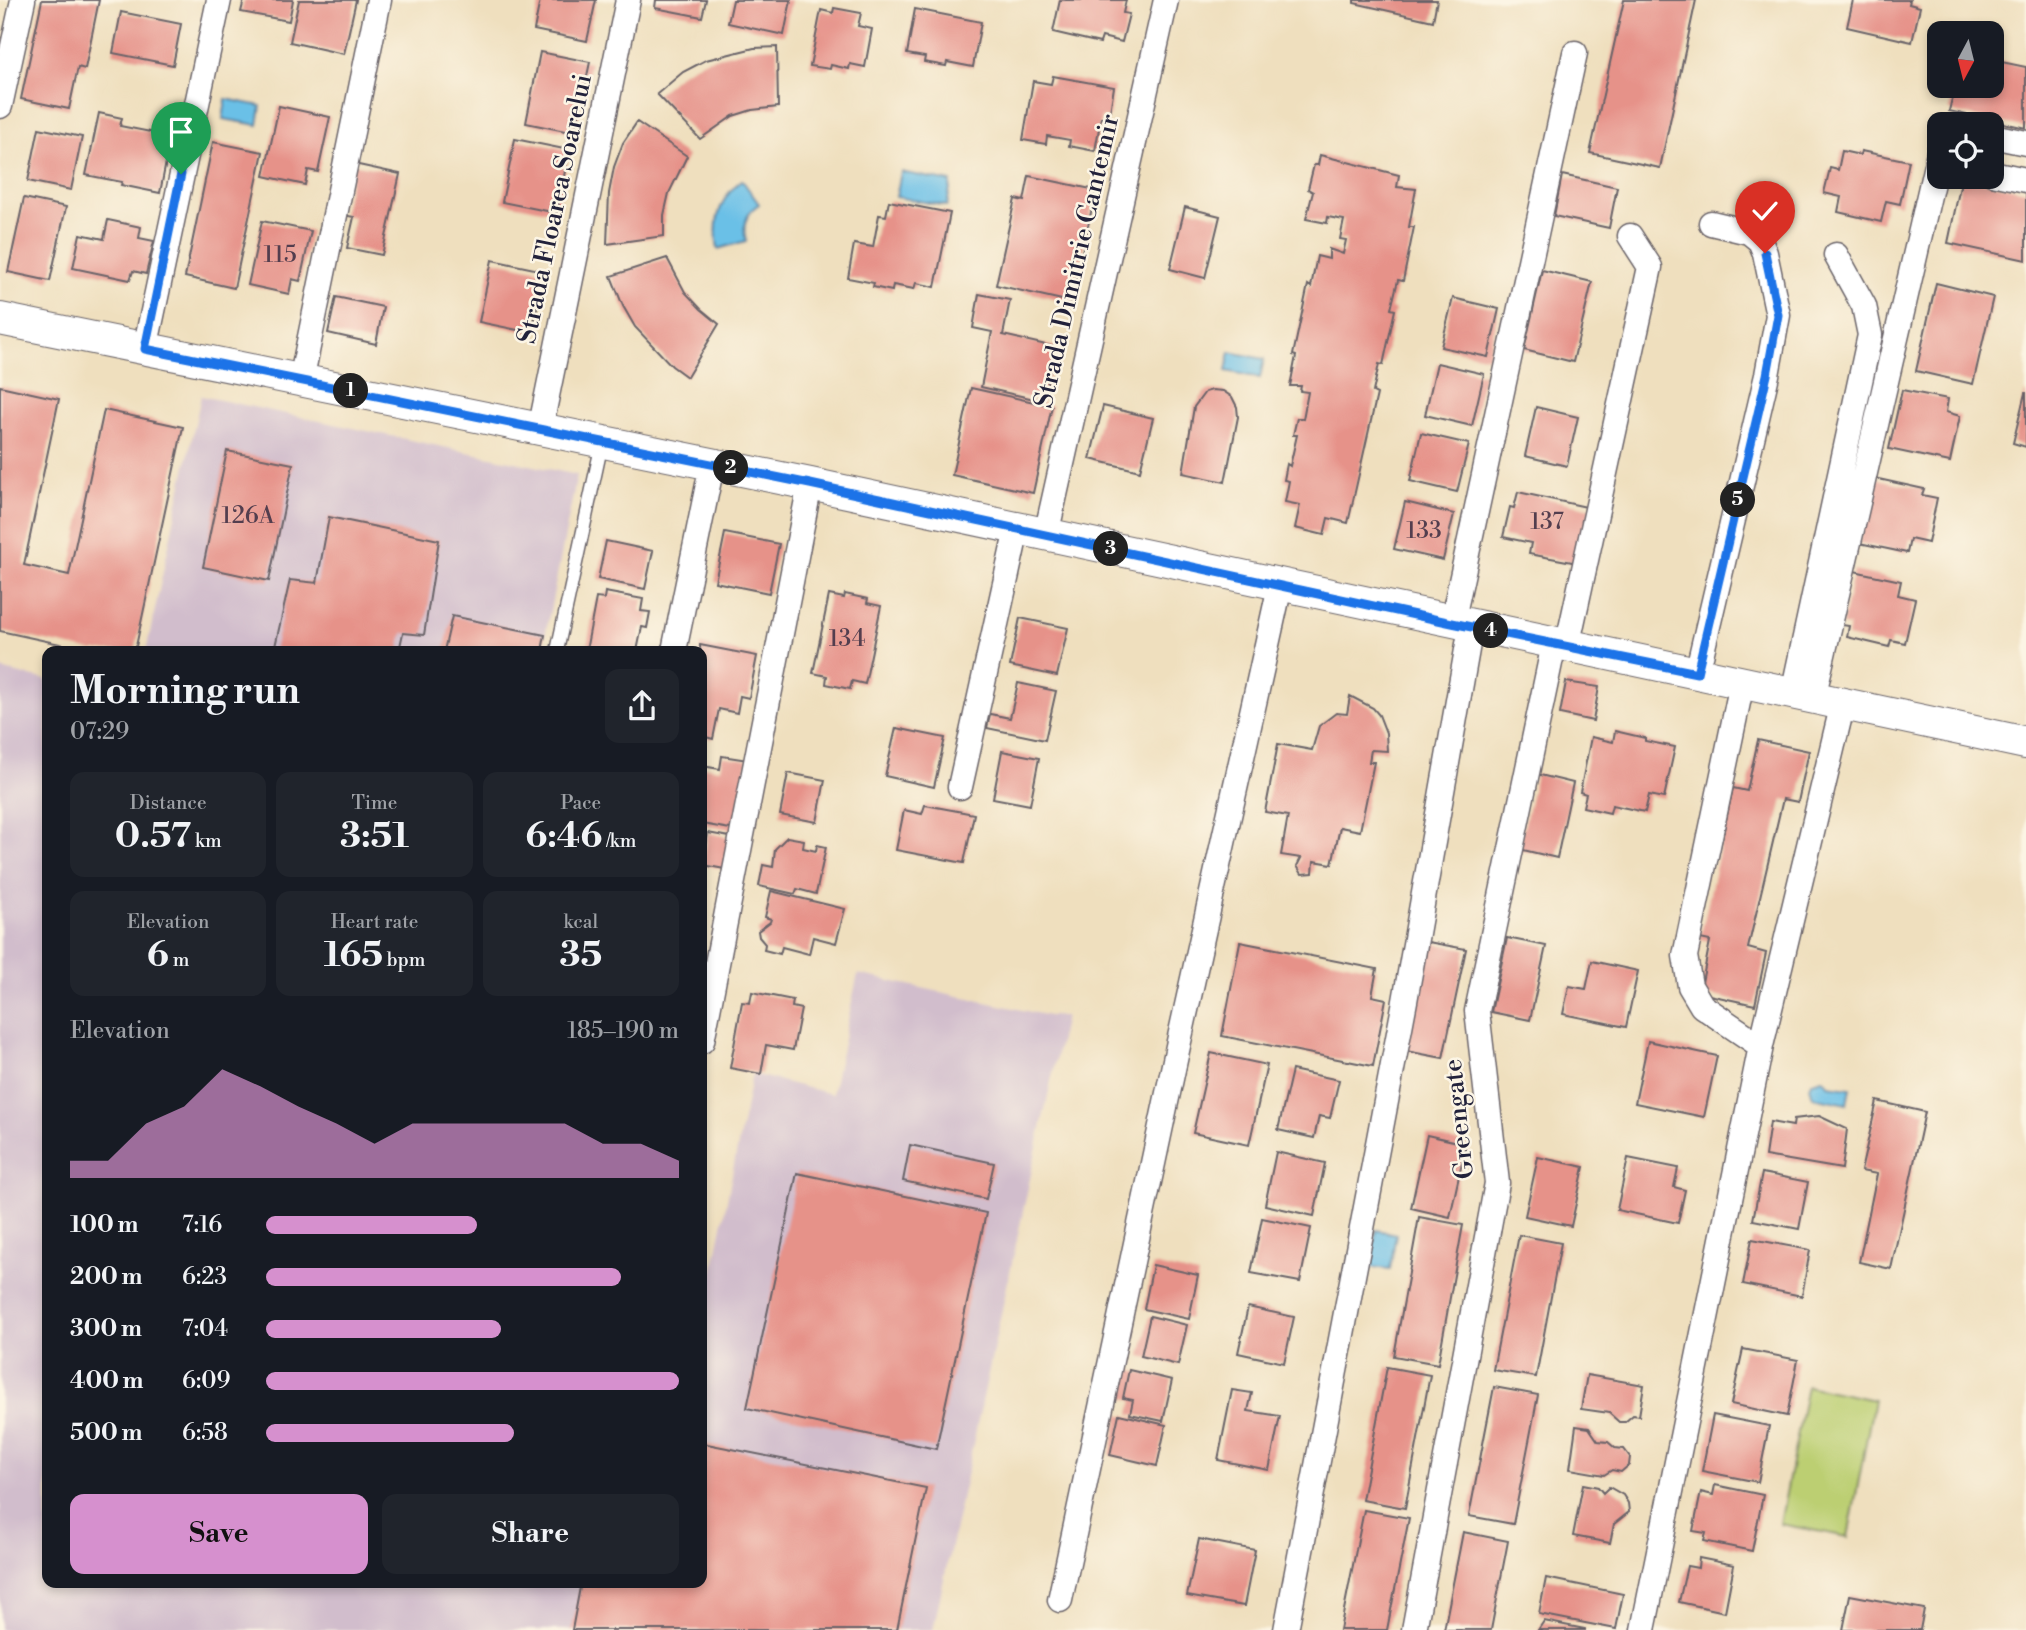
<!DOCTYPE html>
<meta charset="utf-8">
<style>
:root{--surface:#171b24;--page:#20242c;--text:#f1f3f6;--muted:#9ea1a6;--accent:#d690ce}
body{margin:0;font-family:"Libre Bodoni",serif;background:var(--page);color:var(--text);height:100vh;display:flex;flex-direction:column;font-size:26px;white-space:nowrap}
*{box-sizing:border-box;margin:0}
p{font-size:23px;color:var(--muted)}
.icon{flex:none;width:38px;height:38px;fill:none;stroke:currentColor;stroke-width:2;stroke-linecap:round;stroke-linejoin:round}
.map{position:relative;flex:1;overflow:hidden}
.side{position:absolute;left:42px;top:646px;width:665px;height:942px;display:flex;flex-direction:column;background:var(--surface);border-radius:14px;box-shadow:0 4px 10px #0003}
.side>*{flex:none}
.needle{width:46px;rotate:187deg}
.buttons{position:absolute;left:1927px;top:21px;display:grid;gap:14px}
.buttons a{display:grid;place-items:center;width:77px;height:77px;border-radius:14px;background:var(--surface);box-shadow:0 4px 10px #0003;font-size:35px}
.pin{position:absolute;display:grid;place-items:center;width:60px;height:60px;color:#fff;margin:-72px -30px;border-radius:50% 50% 50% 0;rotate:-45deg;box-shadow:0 0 7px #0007}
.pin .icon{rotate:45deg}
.km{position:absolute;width:35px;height:35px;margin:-18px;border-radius:50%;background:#222;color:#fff;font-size:19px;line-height:35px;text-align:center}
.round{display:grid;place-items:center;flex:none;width:74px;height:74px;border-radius:14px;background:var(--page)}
.headline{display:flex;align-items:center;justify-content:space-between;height:119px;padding:0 28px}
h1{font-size:38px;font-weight:700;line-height:52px}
.metrics{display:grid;grid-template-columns:repeat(3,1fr);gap:10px;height:119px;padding:7px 28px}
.metrics div{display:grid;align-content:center;border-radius:14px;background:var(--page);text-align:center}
.metrics b{font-size:35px;font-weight:700}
.metrics small{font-size:19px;font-weight:400}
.metrics p{font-size:19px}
.chart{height:196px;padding:14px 28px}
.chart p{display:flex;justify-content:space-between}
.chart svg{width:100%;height:126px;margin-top:7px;fill:var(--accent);opacity:.7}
.cta{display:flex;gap:14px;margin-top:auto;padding:14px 28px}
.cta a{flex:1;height:80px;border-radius:14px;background:var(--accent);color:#111;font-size:28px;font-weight:700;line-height:80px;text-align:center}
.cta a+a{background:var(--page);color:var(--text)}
ul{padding:0 28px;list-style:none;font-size:23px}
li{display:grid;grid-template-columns:112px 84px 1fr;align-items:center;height:52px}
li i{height:18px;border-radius:9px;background:var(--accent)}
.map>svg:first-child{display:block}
.industrial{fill:#d1bdcc}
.green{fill:#bccf72;stroke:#6f7856;stroke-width:2}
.water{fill:#6bc0e7;stroke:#467191;stroke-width:2}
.building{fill:#e69289}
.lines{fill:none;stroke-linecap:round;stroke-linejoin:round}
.service-casing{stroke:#6a6469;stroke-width:15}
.minor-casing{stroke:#6a6469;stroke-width:27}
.tertiary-casing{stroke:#6a6469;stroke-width:34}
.service{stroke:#fff;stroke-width:12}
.minor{stroke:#fff;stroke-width:24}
.tertiary{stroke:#fff;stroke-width:32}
.route-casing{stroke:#fff;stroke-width:14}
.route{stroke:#1a73e8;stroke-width:9}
.labels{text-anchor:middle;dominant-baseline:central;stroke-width:5;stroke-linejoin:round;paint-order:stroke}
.number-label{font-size:23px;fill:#533e4e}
.street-label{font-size:26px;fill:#22223b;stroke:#fcf5e5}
</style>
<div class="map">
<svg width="2026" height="1630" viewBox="0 0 2026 1630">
<rect width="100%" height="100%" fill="#fcf5e5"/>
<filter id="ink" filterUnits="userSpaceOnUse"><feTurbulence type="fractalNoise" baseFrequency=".0143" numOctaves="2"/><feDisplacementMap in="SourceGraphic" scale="14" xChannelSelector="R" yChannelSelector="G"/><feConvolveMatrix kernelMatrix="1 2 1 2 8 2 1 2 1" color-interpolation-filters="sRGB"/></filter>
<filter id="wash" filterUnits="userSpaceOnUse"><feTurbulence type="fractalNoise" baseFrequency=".00686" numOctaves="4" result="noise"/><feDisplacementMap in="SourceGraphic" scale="28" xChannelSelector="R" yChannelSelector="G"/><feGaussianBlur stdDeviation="1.57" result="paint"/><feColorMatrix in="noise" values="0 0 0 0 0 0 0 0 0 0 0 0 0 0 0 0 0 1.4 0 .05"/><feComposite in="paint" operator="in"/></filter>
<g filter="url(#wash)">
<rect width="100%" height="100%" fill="#efdfbe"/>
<path class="industrial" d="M 201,396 L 577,475 L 542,651 L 146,651 Z
M 0,669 L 47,680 L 47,1582 L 702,1582 L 702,1274 L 712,1276 L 752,1074 L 832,1094 L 858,974 L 1049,1016 L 1065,1016 L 933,1630 L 0,1630 Z"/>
<path class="green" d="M 1807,1386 L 1874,1400 L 1848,1537 L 1780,1524 Z"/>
<path class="water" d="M 226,99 L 261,106 L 258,125 L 223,119 Z
M 901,172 L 951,182 L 947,206 L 896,197 Z
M 742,180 L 759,204 C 746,213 742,226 746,241 L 718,249 C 713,221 720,197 742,180 Z
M 1230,352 L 1264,359 L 1260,378 L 1226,371 Z
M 1822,1079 L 1826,1081 L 1828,1085 L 1850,1088 L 1847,1104 L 1813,1097 L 1810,1087 L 1812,1082 Z
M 1376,1230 L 1396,1234 L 1390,1269 L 1370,1267 Z"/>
<g id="blocks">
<path class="building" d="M 42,0 L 99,0 L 85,69 L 78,67 L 69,109 L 21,99 Z
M 244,0 L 293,0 L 289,21 L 241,12 Z
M 299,0 L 356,0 L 344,54 L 290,42 Z
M 540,0 L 596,0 L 587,41 L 534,30 Z
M 656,0 L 706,0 L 702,17 L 655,8 Z
M 733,0 L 791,0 L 784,35 L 728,23 Z
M 1060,0 L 1126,0 L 1123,13 L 1129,14 L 1122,42 L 1102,37 L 1100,43 L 1053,32 Z
M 1354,0 L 1437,0 L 1433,21 L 1354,3 Z
M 1624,0 L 1696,0 L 1660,168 L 1590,153 Z
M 1853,0 L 1910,0 L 1909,4 L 1920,7 L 1912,42 L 1847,27 Z
M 834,8 L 861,13 L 858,26 L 872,29 L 865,67 L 850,64 L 849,69 L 831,65 L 830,69 L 810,66 L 821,10 L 833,13 Z
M 915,9 L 981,22 L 973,67 L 947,62 L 946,66 L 924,62 L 925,57 L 907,54 Z
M 121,12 L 181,24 L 173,65 L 113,53 Z
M 777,47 L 778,107 L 752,110 L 733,116 L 700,139 L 657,94 L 683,72 L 706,60 L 754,48 Z
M 540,52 L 590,62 L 575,133 L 526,123 Z
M 1992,60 L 2026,67 L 2026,128 L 1949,111 L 1955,86 L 1992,86 Z
M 1053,76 L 1114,87 L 1109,118 L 1101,117 L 1095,151 L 1069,146 L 1070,140 L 1047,136 L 1046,144 L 1023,140 L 1033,81 L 1051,84 Z
M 279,106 L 330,117 L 318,172 L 308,170 L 305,185 L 264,176 Z
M 99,113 L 122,118 L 120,126 L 171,136 L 160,193 L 121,185 L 122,182 L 86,175 Z
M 637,122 L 687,156 L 669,193 L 664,215 L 664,236 L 607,244 L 609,193 L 614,167 L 623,143 Z
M 39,128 L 82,137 L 71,190 L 28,181 Z
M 515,139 L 569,150 L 557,213 L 502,202 Z
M 213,142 L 263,152 L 234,288 L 185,277 Z
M 1842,151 L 1860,155 L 1861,151 L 1909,161 L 1900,204 L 1886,201 L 1881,222 L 1838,212 L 1841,197 L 1824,193 L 1830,168 L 1838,170 Z
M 1320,155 L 1399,175 L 1397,187 L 1416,189 L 1409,227 L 1414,227 L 1403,281 L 1398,280 L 1391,309 L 1395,310 L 1383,365 L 1379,364 L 1373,392 L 1377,394 L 1348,523 L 1328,518 L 1324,535 L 1295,528 L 1300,505 L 1285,502 L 1289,481 L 1284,480 L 1287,464 L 1290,466 L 1297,435 L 1293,435 L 1297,418 L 1303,419 L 1308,392 L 1300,391 L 1301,386 L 1290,386 L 1296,356 L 1293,355 L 1308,285 L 1311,287 L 1317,256 L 1329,259 L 1329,249 L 1343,254 L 1346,240 L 1340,239 L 1344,220 L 1328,217 L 1327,223 L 1306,219 L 1313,192 L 1308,189 L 1314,165 L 1318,165 Z
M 354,164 L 400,174 L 382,255 L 347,248 L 354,217 L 343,215 Z
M 1562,175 L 1617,187 L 1609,228 L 1554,216 Z
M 1029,176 L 1096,190 L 1071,302 L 996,285 L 1015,199 L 1024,201 Z
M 1962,177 L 2026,191 L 2026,260 L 1948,243 Z
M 24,198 L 66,207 L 50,281 L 8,272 Z
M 889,201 L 950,213 L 935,287 L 916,283 L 914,289 L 893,285 L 892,291 L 873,287 L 874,283 L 848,278 L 854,244 L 873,247 L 879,215 L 886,216 Z
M 1185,207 L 1220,216 L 1205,278 L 1170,269 Z
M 108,220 L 141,227 L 139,238 L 154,241 L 146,274 L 133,271 L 130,280 L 73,268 L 80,234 L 104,239 Z
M 262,221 L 311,231 L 300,281 L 292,279 L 289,294 L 248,285 Z
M 667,258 L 685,292 L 701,309 L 719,324 L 687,377 L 672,366 L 635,327 L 623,306 L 611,276 Z
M 492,260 L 544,271 L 532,333 L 479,322 Z
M 1542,270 L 1592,282 L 1573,362 L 1524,350 Z
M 1936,283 L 1993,297 L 1973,384 L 1916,371 Z
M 979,294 L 1010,300 L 1003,335 L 1055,347 L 1043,401 L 981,387 L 992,332 L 973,328 Z
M 336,297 L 383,307 L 376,344 L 328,333 Z
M 1453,298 L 1499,309 L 1488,357 L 1441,347 Z
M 1437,363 L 1484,374 L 1472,426 L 1425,415 Z
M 0,386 L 59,399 L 24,565 L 69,575 L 104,410 L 183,427 L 135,651 L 92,651 L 0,631 Z
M 971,388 L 1052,406 L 1033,493 L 952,475 Z
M 1212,390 L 1223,391 L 1232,397 L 1237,407 L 1238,417 L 1225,482 L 1183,473 L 1194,407 L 1205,392 Z
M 1902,390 L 1948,399 L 1946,412 L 1960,416 L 1950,462 L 1889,449 Z
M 2025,393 L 2026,393 L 2026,447 L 2013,443 Z
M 1103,406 L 1153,418 L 1140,471 L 1090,459 Z
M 1536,407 L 1578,417 L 1567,466 L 1525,456 Z
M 1421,433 L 1469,444 L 1457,492 L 1410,481 Z
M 227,451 L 293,464 L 269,581 L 203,567 Z
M 1874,478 L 1924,489 L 1922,495 L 1937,498 L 1928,543 L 1910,539 L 1907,553 L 1859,543 Z
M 1518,492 L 1591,508 L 1578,563 L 1529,554 L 1531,543 L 1503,537 L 1510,507 L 1514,508 Z
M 1405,502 L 1454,514 L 1443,560 L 1394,549 Z
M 329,517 L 439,540 L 424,635 L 403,633 L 399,651 L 274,651 L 290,580 L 317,583 Z
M 725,533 L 779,544 L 769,593 L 715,582 Z
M 606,541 L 653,551 L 645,589 L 598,579 Z
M 1854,571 L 1901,581 L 1898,595 L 1915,599 L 1905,643 L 1891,640 L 1889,647 L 1847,637 L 1849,626 L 1842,625 Z
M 605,592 L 643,599 L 641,611 L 650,612 L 647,628 L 642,627 L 637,651 L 586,651 L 596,598 L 604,599 Z
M 845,594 L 868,599 L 867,603 L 881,606 L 865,684 L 852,681 L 850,689 L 826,684 L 827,676 L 813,673 L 829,595 L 844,598 Z
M 452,616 L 545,635 L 542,651 L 444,651 Z
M 1020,618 L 1068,628 L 1057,676 L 1010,666 Z
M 700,645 L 757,656 L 749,698 L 740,696 L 737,713 L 719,709 L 713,739 L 702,736 Z
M 1566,682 L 1599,687 L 1593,721 L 1560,714 Z
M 1018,683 L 1056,691 L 1045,740 L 987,728 L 990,714 L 1010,718 Z
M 1350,696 L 1373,708 L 1379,715 L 1386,733 L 1387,751 L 1371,750 L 1369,762 L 1374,762 L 1360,831 L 1340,827 L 1332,864 L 1314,861 L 1313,873 L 1302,874 L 1297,866 L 1301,858 L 1281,855 L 1288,816 L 1265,812 L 1278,744 L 1312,750 L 1319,726 L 1336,713 L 1347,714 Z
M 896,728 L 945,738 L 934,787 L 885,776 Z
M 1615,731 L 1645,738 L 1645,741 L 1675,747 L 1664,798 L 1649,795 L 1645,812 L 1612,805 L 1610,813 L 1583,807 L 1586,794 L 1580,792 L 1591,737 L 1613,742 Z
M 1758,740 L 1809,751 L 1798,802 L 1783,799 L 1748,948 L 1766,953 L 1755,1005 L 1700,993 L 1710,941 L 1700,939 L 1733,788 L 1747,791 Z
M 1002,751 L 1039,758 L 1030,805 L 993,798 Z
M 722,756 L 748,760 L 736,830 L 702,824 L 702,766 L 720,769 Z
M 788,773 L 825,780 L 817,822 L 780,815 Z
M 1536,774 L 1573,783 L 1557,858 L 1519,849 Z
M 925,805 L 974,814 L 964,863 L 896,850 L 904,810 L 922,814 Z
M 708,833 L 735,838 L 730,870 L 703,865 Z
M 787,837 L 804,840 L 803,848 L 816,851 L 817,845 L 826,847 L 816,894 L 797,889 L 795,894 L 759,886 L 763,865 L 773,867 L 775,849 Z
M 771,891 L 845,909 L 836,943 L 813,937 L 809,954 L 782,947 L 780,954 L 764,950 L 765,944 L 759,937 L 758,931 L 770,922 L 771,919 L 765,917 Z
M 1507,938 L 1546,946 L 1530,1020 L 1491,1012 Z
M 1240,942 L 1377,969 L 1372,996 L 1386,999 L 1373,1066 L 1222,1036 Z
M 1428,942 L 1466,949 L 1443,1058 L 1406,1051 Z
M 1592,961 L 1638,971 L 1626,1027 L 1563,1014 L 1569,986 L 1586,989 Z
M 752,992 L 793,1000 L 792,1007 L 801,1009 L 793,1050 L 766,1045 L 761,1074 L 730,1068 L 742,1002 L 750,1003 Z
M 1648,1041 L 1717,1056 L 1704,1117 L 1635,1103 Z
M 1211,1053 L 1267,1065 L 1249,1145 L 1193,1133 Z
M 1292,1070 L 1339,1080 L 1330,1118 L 1319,1116 L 1314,1138 L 1278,1130 Z
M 1877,1101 L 1925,1112 L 1891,1269 L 1859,1262 L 1877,1174 L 1861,1171 Z
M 1819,1116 L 1847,1129 L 1842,1169 L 1765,1156 L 1770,1122 L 1793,1126 L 1794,1119 Z
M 1427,1135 L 1466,1144 L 1450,1217 L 1411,1208 Z
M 910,1145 L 994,1163 L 986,1199 L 903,1181 Z
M 1276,1152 L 1325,1163 L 1314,1216 L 1265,1205 Z
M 1538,1157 L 1584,1167 L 1571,1226 L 1525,1216 Z
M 1628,1158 L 1678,1168 L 1674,1187 L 1685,1190 L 1678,1223 L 1617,1210 Z
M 797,1173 L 986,1213 L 936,1449 L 747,1408 Z
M 1762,1173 L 1808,1182 L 1799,1229 L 1753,1220 Z
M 1419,1217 L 1463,1225 L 1438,1364 L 1394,1356 Z
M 1262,1218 L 1311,1228 L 1300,1282 L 1251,1273 Z
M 1519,1235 L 1561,1243 L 1536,1377 L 1493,1370 Z
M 1752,1239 L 1810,1250 L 1802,1296 L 1743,1284 Z
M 1153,1265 L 1198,1275 L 1189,1319 L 1144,1309 Z
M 1248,1307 L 1294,1317 L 1284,1363 L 1238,1353 Z
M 1150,1316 L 1187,1325 L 1178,1365 L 1141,1356 Z
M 1743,1349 L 1798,1360 L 1787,1416 L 1731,1404 Z
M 1387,1367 L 1430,1375 L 1405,1508 L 1362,1500 Z
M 1129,1370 L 1172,1380 L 1163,1421 L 1130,1414 L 1133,1400 L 1123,1398 Z
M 1587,1375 L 1644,1385 L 1639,1416 L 1633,1415 L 1625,1422 L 1619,1422 L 1609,1413 L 1581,1409 Z
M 1494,1387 L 1538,1395 L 1513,1524 L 1469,1516 Z
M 1232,1390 L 1252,1393 L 1248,1411 L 1280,1416 L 1269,1470 L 1218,1460 Z
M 1119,1414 L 1166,1425 L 1157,1466 L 1110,1455 Z
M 1713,1415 L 1769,1426 L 1758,1482 L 1702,1471 Z
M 1576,1426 L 1589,1428 L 1598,1441 L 1608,1442 L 1615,1448 L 1624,1449 L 1630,1457 L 1629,1465 L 1621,1472 L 1612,1470 L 1604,1475 L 1570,1469 Z
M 702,1443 L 926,1488 L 897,1630 L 572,1630 L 581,1582 L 702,1582 Z
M 1583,1484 L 1598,1487 L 1603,1493 L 1609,1487 L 1623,1495 L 1628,1503 L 1629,1512 L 1614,1524 L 1610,1543 L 1573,1536 Z
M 1715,1485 L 1763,1495 L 1752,1551 L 1704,1541 L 1706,1533 L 1693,1531 L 1701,1492 L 1713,1495 Z
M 1364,1510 L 1409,1518 L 1387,1630 L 1340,1630 Z
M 1463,1532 L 1508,1541 L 1491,1630 L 1444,1630 Z
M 1199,1539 L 1255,1550 L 1244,1606 L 1187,1596 Z
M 1699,1558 L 1734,1565 L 1725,1612 L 1679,1602 L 1687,1566 L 1698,1568 Z
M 1546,1578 L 1623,1594 L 1616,1629 L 1539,1614 Z
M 1850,1595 L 1924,1609 L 1920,1630 L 1843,1630 Z
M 1544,1621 L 1585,1629 L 1585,1630 L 1538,1630 Z"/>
</g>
</g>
<g filter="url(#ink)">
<use href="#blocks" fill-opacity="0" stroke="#6a6469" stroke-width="2"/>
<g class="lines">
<defs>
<path id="service" d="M 557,651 L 602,443"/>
<path id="minor" d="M 0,106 L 23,0
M 1992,136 L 2026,143
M 1992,173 L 2026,180
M 145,349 L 219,0
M 301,381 L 379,0
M 540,430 L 628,0
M 1046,535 L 1166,0
M 1452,623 L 1575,53
M 1567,647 L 1650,267 L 1630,236
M 674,651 L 712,465
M 1697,673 L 1767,375 L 1778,315 L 1765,253 L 1760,241 L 1749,232 L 1711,223
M 1742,683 L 1685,956 L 1690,986 L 1702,1006 L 1761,1046
M 1793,693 L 1870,335 L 1864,306 L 1836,255
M 1813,698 L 1939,152
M 960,787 L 1017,529
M 702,1041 L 810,484
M 1060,1600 L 1178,1046 L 1280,586
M 1286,1630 L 1405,1001 L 1471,627
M 1414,1630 L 1497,1183 L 1477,1011 L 1554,644
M 1643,1630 L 1761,1046 L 1843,703"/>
<path id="tertiary" d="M 0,319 L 810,484 L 2026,743"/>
</defs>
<use href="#service" class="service-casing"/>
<use href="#minor" class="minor-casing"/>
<use href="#tertiary" class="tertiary-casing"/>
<use href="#service" class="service"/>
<use href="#minor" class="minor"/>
<use href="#tertiary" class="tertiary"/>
</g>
</g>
<g class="lines" filter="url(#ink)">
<defs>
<path id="route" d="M 181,174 L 145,349 L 810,484 L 1452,623 L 1697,673 L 1767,375 L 1778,315 L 1765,253"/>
</defs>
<use href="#route" class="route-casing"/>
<use href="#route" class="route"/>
</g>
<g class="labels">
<g class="number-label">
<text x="280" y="255">115</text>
<text x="248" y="516">126A</text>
<text x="1547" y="522">137</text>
<text x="1424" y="531">133</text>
<text x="847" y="639">134</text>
</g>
<g class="street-label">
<text transform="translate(555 209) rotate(-78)">Strada Floarea Soarelui</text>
<text transform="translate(1077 261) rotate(-77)">Strada Dimitrie Cantemir</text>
<text transform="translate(1459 1119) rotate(-96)">Greengate</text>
</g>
</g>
</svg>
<div class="buttons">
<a><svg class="needle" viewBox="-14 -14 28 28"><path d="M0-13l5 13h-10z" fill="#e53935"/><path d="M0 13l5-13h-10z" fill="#9ea1a6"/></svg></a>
<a><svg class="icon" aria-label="locate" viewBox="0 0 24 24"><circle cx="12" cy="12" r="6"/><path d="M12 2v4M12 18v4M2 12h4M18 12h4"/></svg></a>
</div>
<div class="pin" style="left:181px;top:174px;background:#1e9e55"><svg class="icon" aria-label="arrive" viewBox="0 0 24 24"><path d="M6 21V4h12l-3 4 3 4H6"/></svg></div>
<div class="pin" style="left:1765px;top:253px;background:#d93025"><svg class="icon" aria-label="check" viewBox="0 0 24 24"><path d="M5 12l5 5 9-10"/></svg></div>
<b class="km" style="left:351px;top:391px">1</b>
<b class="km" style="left:731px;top:468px">2</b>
<b class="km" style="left:1111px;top:549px">3</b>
<b class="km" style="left:1491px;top:631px">4</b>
<b class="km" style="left:1738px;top:500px">5</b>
<section class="side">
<div class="headline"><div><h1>Morning run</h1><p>07:29</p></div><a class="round"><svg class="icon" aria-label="share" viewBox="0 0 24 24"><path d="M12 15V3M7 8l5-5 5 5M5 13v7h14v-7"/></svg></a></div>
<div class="metrics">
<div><p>Distance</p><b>0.57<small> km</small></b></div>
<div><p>Time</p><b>3:51</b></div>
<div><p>Pace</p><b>6:46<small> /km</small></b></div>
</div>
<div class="metrics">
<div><p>Elevation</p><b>6<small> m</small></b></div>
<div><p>Heart rate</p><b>165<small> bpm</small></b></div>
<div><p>kcal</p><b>35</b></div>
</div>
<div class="chart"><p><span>Elevation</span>185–190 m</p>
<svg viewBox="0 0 160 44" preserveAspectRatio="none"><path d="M0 44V38L10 38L20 25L30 19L40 6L50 12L60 19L70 25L80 32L90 25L100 25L110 25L120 25L130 25L140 32L150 32L160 38V44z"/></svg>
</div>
<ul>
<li><b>100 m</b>7:16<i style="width:51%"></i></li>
<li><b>200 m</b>6:23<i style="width:86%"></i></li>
<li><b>300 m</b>7:04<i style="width:57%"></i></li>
<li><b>400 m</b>6:09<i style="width:100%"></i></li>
<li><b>500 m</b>6:58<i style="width:60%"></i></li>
</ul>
<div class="cta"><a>Save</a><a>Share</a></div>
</section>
</div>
